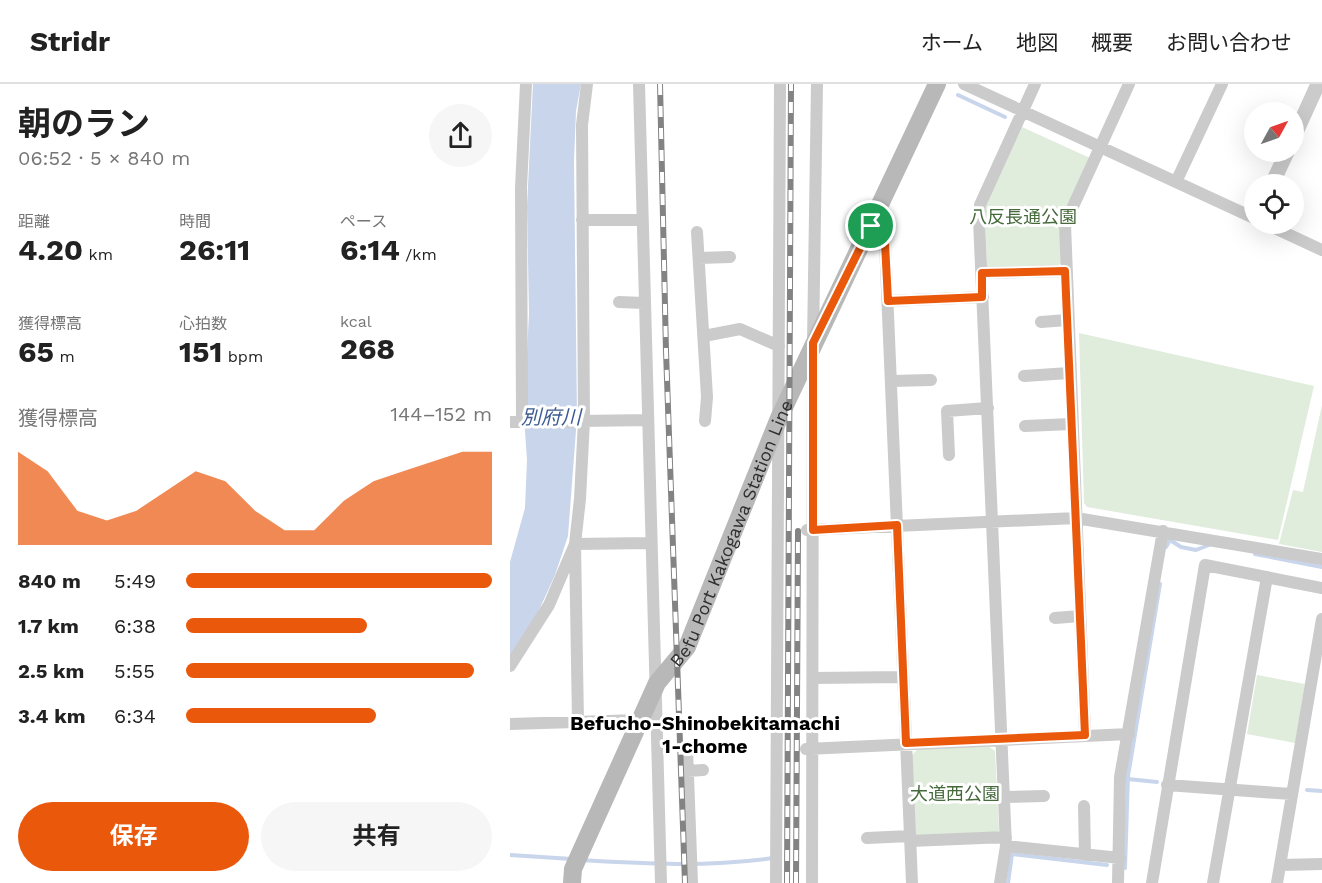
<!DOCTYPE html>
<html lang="ja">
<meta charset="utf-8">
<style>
:root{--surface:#fff;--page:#f6f6f6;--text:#222;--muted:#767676;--line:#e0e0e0;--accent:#ea580c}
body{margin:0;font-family:"Work Sans","Noto Sans JP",sans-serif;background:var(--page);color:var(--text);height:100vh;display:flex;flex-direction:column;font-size:22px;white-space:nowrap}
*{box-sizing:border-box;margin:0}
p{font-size:20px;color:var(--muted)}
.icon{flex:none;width:33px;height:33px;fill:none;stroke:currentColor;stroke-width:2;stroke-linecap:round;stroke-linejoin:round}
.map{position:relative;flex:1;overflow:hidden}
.details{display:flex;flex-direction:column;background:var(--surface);width:510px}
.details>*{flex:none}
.needle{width:39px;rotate:50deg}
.tools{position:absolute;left:734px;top:18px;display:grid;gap:12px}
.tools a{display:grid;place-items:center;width:60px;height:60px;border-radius:50%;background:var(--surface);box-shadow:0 6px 24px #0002;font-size:30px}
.pin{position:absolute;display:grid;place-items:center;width:51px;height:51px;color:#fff;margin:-26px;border:3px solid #fff;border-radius:50%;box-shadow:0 2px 6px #0007}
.round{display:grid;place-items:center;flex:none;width:63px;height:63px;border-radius:32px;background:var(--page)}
.summary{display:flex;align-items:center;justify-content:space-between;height:102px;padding:0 18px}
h1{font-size:33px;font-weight:700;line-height:45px}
.stats{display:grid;grid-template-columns:repeat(3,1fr);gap:9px;height:102px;padding:6px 18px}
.stats div{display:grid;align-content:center}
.stats b{font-size:30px;font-weight:700}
.stats small{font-size:16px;font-weight:400}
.stats p{font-size:16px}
.chart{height:168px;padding:12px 18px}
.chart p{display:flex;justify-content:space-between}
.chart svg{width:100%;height:108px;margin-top:6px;fill:var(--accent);opacity:.7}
.cta{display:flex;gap:12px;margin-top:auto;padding:12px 18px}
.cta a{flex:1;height:69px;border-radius:36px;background:var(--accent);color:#fff;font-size:24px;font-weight:700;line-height:69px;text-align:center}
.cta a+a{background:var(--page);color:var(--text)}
ul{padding:0 18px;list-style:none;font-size:20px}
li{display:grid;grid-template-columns:96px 72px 1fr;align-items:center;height:45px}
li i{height:15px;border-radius:8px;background:var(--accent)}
header{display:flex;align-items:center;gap:36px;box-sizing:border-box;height:84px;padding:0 30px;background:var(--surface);border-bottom:2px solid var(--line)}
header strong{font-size:28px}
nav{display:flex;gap:33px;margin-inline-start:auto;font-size:21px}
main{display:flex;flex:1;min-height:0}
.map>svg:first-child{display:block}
.green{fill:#e0ecdc}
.water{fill:#c8d5eb}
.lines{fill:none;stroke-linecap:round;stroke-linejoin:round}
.stream{stroke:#c8d5eb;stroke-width:4}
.minor{stroke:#cbcbcb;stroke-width:12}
.tertiary{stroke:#cbcbcb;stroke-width:15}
.secondary{stroke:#b8b8b8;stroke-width:18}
.rail-casing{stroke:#838383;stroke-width:6}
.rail{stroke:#fff;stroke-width:4;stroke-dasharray:11;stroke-linecap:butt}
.route-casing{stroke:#fff;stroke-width:12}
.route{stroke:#ea580c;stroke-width:8}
.labels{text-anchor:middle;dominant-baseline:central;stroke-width:6;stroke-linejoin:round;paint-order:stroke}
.park-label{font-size:18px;fill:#466a3c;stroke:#fff}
.street-label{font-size:18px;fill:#2e2e2e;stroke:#fff}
.water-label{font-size:20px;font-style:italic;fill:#3c5b90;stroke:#fff}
.neighbourhood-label{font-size:20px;font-weight:bold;fill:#000;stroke:#fff}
</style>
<header>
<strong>Stridr</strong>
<nav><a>ホーム</a><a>地図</a><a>概要</a><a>お問い合わせ</a></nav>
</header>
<main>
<section class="details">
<div class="summary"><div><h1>朝のラン</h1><p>06:52 · 5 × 840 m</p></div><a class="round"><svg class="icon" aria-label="share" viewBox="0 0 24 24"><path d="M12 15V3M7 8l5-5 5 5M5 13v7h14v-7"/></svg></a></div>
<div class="stats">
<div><p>距離</p><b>4.20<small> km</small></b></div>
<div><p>時間</p><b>26:11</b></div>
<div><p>ペース</p><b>6:14<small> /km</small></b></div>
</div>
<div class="stats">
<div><p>獲得標高</p><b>65<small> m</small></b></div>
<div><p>心拍数</p><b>151<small> bpm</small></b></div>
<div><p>kcal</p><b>268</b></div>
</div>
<div class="chart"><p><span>獲得標高</span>144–152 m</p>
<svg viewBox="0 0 160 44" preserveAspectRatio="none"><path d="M0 44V6L10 14L20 30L30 34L40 30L50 22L60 14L70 18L80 30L90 38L100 38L110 26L120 18L130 14L140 10L150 6L160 6V44z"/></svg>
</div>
<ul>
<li><b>840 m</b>5:49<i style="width:100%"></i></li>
<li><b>1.7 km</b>6:38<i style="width:59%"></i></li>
<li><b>2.5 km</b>5:55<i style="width:94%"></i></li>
<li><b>3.4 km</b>6:34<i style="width:62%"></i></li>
</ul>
<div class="cta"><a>保存</a><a>共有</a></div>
</section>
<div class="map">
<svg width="812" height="799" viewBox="0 0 812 799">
<rect width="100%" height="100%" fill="#fff"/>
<path class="green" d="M 512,43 L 580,74 L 550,140 L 551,179 L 546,184 L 480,187 L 477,183 L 475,124 Z
M 569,249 L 804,302 L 768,456 L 577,423 L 574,419 Z
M 812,321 L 812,468 L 769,460 L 783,406 L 793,408 Z
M 747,591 L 795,600 L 785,659 L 737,650 Z
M 478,662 L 485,667 L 489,747 L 485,751 L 408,754 L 405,750 L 401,672 L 409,664 Z"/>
<path class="water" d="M 23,0 L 71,0 L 66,27 L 64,77 L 67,333 L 58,452 L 45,491 L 23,539 L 0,575 L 0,478 L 15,424 L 17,376 L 14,333 L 19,229 L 17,122 Z"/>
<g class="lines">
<path class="stream" d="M 448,11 L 495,33
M 656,463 L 660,456 L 671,463 L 686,466 L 699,461
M 745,470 L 812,483
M 618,695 L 647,698
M 797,706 L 812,707
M 0,771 L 62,775
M 72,776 C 137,780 199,783 263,774
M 615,784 L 618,692 L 650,500
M 498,799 L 502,770 L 597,781"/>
<path class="minor" d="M 129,0 L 151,799
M 454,0 L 744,134
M 666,98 L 712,0
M 72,136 L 132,136
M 756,140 L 812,166
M 361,142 L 375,159 L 402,799
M 187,148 L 197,313 L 195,337
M 189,174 L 220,173
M 472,189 L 555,187
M 378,217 L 473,213
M 109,218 L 134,219
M 531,238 L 557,236
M 194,252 L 230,245 L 269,262
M 514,292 L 559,289
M 381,297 L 421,296
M 12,337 L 11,104 L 16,0
M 0,338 L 138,336
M 515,342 L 561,340
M 439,371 L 437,327 L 478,324
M 297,446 L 566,434 L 812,475
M 545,534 L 570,532
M 0,582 L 39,521 L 65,460 L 70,415 L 74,336 L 72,41 L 77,0
M 303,594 L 393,593
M 68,638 L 65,460 L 139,459
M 0,640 L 129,636
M 575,651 L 555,140 L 619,0
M 177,665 L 182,799
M 296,665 L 619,650
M 178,687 L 193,686
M 657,701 L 781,710
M 494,713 L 534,712
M 574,722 L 575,771
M 357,754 L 400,752
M 400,757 L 496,753
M 496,762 L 610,774
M 771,781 L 812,780
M 266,799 L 270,0
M 302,799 L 303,259 L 307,0
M 490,799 L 496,762 L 469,136 L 470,121 L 525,0
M 608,799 L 610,693 L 653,447
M 642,799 L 695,481 L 812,504
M 703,799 L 757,493
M 767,799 L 812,535"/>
<path class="tertiary" d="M 783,55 L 808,0
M 762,100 L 777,68"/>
<path class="secondary" id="s1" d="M 62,799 L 63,785 L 147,599 L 177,563 L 269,334 L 427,0"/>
<defs>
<path id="rail" d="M 150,0 L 156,267 L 175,799
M 277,799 L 281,0
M 286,799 L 288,447"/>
</defs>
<use href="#rail" class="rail-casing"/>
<use href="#rail" class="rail"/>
</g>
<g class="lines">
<defs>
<path id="route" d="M 361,142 L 375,159 L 378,217 L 472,213 L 472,189 L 555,187 L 575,651 L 396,659 L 387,441 L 303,446 L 303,259 Z"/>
</defs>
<use href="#route" class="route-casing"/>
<use href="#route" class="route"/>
</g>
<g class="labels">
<g class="park-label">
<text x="513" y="132">八反長通公園</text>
<text x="445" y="709">大道西公園</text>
</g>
<g class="street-label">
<text stroke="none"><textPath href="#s1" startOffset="387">Befu Port Kakogawa Station Line</textPath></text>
</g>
<g class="water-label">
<text x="41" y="333">別府川</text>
</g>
<g class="neighbourhood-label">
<text x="195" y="639">Befucho-Shinobekitamachi<tspan x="195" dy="23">1-chome</tspan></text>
</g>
</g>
</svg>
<div class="tools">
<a><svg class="needle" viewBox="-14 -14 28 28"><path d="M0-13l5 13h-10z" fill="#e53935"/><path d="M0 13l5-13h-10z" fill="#767676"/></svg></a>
<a><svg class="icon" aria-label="locate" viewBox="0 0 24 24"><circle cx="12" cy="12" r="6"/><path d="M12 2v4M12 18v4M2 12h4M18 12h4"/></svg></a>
</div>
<div class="pin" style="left:361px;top:142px;background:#1e9e55"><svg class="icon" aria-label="arrive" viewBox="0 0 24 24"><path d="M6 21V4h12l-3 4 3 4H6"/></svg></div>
</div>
</main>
